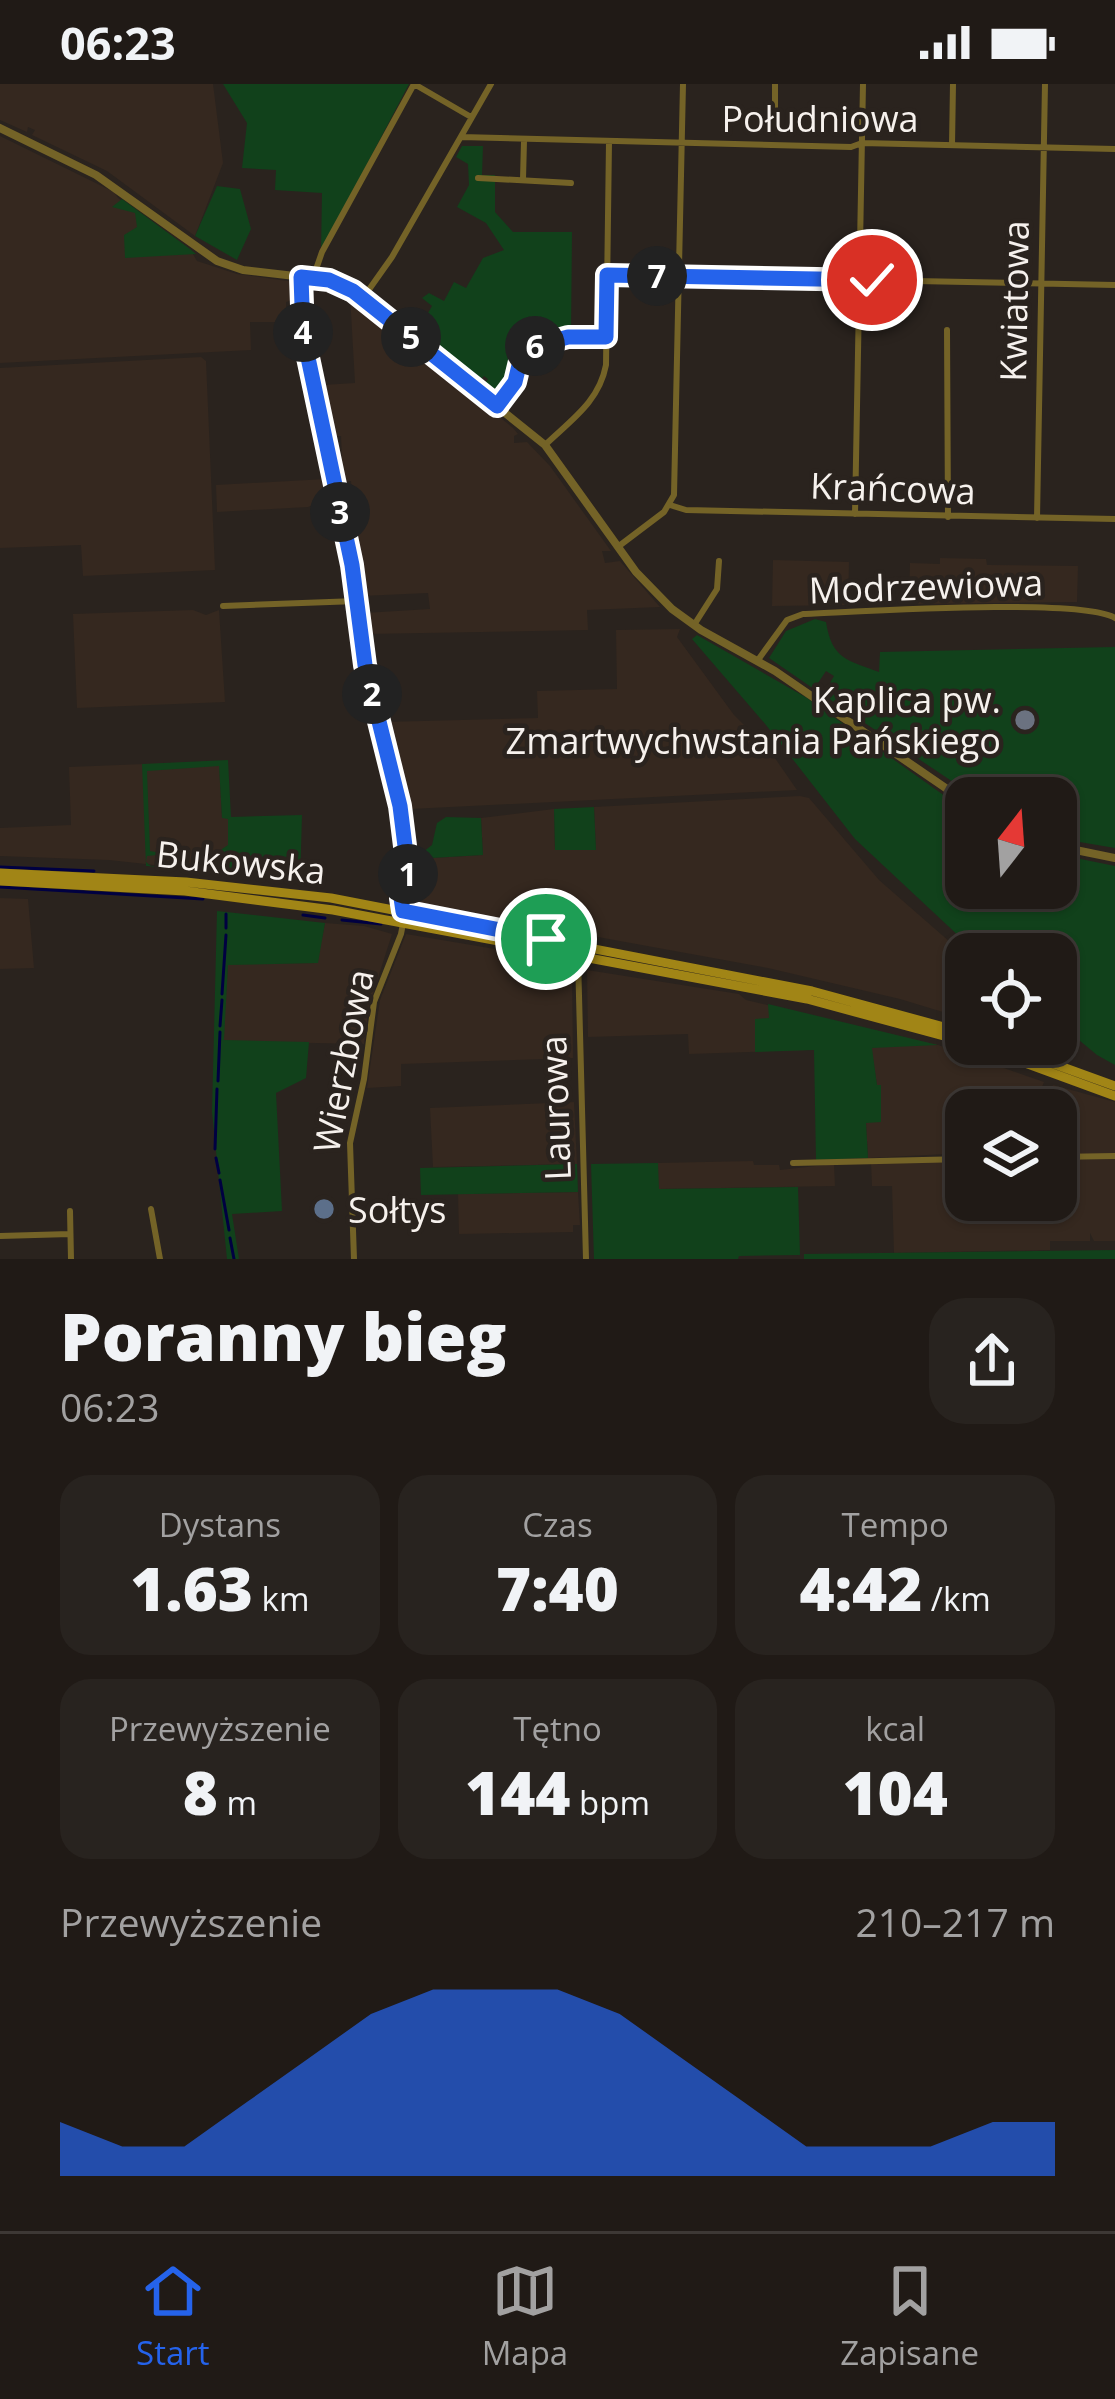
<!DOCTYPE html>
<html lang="pl">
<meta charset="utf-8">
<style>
:root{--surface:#201a16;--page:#28231f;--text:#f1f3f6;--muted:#a2a1a1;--line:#3d3835;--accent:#2563eb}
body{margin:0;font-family:"Open Sans",sans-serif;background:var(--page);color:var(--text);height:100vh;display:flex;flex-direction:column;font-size:45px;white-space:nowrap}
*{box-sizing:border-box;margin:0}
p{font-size:39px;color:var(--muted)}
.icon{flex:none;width:66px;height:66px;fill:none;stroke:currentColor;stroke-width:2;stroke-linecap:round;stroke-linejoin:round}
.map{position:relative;height:1175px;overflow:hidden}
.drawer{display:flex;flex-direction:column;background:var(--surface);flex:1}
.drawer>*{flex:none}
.needle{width:78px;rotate:17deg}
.controls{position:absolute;left:945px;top:693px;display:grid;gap:24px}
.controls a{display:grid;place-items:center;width:132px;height:132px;border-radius:24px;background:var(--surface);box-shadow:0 3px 9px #0004,0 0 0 3px var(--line);font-size:60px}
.pin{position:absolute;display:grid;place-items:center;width:102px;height:102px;color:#fff;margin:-51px;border:6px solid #fff;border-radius:50%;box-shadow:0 3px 12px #0007}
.km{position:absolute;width:60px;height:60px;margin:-30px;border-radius:50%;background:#222;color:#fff;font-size:33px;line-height:60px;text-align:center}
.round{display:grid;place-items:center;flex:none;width:126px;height:126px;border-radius:36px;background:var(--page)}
.head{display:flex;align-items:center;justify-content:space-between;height:204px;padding:0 60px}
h1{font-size:66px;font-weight:800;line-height:90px}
.metrics{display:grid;grid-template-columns:repeat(3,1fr);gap:18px;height:204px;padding:12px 60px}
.metrics div{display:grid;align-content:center;border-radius:30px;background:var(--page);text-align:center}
.metrics b{font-size:60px;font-weight:800}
.metrics small{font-size:33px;font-weight:400}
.metrics p{font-size:33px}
.chart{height:336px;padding:24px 60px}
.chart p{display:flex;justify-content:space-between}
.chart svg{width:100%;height:216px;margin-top:12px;fill:var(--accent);opacity:.7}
.status{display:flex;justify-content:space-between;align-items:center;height:84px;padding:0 60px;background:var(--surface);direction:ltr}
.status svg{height:33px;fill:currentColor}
.tab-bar{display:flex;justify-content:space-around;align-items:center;height:168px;border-top:3px solid var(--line);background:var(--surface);font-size:33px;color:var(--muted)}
.tab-bar a{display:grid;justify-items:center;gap:6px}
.tab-bar .active{color:var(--accent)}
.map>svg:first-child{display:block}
.built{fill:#35281f}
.green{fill:#11411b}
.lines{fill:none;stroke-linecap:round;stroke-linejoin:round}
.stream{stroke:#000041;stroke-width:3}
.minor{stroke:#746327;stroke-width:6}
.tertiary{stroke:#746327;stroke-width:8}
.secondary{stroke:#a18516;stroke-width:9}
.route-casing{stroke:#fff;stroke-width:24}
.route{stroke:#2563eb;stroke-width:15}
.worship-dot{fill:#6b7280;stroke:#2a231e;stroke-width:4.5}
.service-dot{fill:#5c6f8a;stroke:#2a231e;stroke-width:4.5}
.labels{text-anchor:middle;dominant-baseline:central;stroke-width:9;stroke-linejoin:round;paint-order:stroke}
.street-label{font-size:36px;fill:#f6f1ed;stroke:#2a231e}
.poi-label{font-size:36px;fill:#f6f1ed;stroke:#2a231e;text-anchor:end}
</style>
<div class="status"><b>06:23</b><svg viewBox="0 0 49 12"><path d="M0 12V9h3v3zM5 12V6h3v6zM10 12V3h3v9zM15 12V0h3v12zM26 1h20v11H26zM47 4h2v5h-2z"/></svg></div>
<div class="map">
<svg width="1115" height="1175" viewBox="0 0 1115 1175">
<rect width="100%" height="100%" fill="#2a231e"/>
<path class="built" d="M 0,0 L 213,0 L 223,79 L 195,152 L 107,87 L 32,51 L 35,46 L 28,43 L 27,48 L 0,36 Z
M 0,52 L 114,108 L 118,114 L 190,165 L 197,177 L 237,190 L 295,198 L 297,215 L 286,218 L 286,223 L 297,229 L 298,238 L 250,238 L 251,266 L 0,279 Z
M 350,211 L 513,344 L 518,350 L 514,352 L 514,359 L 527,358 L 550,382 L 611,467 L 602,467 L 605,479 L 620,477 L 660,523 L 587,526 L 588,546 L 366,550 L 364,529 L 430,525 L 428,509 L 362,512 L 350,446 L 359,445 L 354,442 L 353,429 L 358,428 L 358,424 L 353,423 L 351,397 L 343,398 L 341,352 L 332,352 L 323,301 L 355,299 Z
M 201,273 L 206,277 L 215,486 L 83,492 L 81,461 L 0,464 L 0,284 Z
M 326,395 L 331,414 L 308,423 L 217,428 L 216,401 Z
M 940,474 L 986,475 L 987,481 L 1078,482 L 1077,518 L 909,520 L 910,479 L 940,480 Z
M 773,476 L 849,478 L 848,521 L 772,522 Z
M 193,526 L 206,531 L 219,526 L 225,618 L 77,624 L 73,530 Z
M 680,545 L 677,553 L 734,631 L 753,650 L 754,665 L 768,664 L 797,706 L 410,725 L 404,720 L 384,638 L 538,634 L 537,607 L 617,605 L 616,546 Z
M 219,677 L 222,733 L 228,734 L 229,784 L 219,788 L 109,776 L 0,772 L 0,744 L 71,741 L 69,683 Z
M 800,712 L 809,714 L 879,796 L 966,872 L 966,935 L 900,915 L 768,884 L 510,837 L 417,818 L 414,813 L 414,775 L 483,771 L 481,734 L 554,725 L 555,766 L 596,765 L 594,723 Z
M 0,814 L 28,815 L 34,884 L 0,885 Z
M 325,839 L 364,842 L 392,850 L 369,922 L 364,960 L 223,957 L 228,880 L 317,879 Z
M 406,850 L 519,869 L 567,882 L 572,888 L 573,974 L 401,980 L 401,1002 L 367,1004 L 380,916 Z
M 587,886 L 739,910 L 746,916 L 938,961 L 1044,998 L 1037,1016 L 1024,1026 L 966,1026 L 966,1069 L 868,1074 L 866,1039 L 877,1001 L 871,964 L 689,970 L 688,950 L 588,953 Z
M 1053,1001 L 1115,1018 L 1115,1070 L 1056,1070 L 1056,1026 L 1040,1026 Z
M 574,1018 L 577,1080 L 433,1083 L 430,1024 Z
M 1115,1075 L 1115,1157 L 1094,1157 L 1090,1149 L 1090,1157 L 1050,1157 L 1050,1166 L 894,1169 L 892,1102 L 872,1102 L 871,1079 L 966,1077 L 966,1116 L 1056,1116 L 1056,1076 Z
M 753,1077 L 754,1081 L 779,1081 L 780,1086 L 834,1080 L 835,1102 L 658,1105 L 658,1079 Z
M 578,1108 L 580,1141 L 573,1141 L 573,1148 L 459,1150 L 458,1110 Z"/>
<path class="green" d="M 223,0 L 409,0 L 321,168 L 322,109 L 275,106 L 276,86 L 242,84 L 247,39 Z
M 462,62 L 483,62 L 482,91 L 495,91 L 495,128 L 513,148 L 572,148 L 571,250 L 526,264 L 523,296 L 504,321 L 482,303 L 488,295 L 484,292 L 477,300 L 414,245 L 420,238 L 429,246 L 436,237 L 428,229 L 432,222 L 422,214 L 429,209 L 444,217 L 454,198 L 466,204 L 483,174 L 504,166 L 486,139 L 457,123 L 469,101 L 468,80 L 456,73 Z
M 217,102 L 240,105 L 251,145 L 237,176 L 195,152 Z
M 122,115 L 190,165 L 196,170 L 125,174 L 124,151 L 137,143 L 135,129 L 112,123 Z
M 815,535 L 826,538 C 832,576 848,576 879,588 L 880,568 L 1115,563 L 1115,764 L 1056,754 L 1056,714 L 977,714 L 823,611 L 834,592 L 826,587 L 814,605 L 769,574 L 786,547 Z
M 697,551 L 807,614 L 966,727 L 966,804 L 1056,804 L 1056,770 L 1115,782 L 1115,981 L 1097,971 L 1056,937 L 1056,870 L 978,870 L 855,755 L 766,641 L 692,555 Z
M 228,676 L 231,733 L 302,731 L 300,799 L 230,787 L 229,784 L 215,787 L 222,765 L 228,761 L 228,735 L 222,734 L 219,682 L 147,687 L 150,767 L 166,770 L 147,772 L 146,778 L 151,782 L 179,781 L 180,777 L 204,786 L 146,782 L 142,680 Z
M 594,723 L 596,766 L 555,766 L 554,725 Z
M 446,733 L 481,734 L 483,771 L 414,775 L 432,761 L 437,739 Z
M 217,827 L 325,839 L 318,879 L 228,881 L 224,956 L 309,958 L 306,994 L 276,1009 L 282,1127 L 232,1130 L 239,1175 L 227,1175 L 212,1028 Z
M 768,920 L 938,961 L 872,964 L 877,1001 L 881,1001 L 881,1038 L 866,1039 L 868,1074 L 816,1076 L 814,966 L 755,968 L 755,935 L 769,934 Z
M 658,1079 L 659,1105 L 798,1103 L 800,1171 L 739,1172 L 738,1175 L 594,1175 L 591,1080 Z
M 577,1080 L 578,1108 L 421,1111 L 420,1084 Z
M 1115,1166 L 1115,1175 L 804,1175 L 804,1170 Z"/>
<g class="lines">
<path class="stream" d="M 226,769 L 226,787
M 0,783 L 94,787
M 0,803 L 203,815
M 303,831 L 325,834
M 342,836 L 381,840
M 226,844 L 226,830
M 222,910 L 226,851
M 220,942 L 222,916
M 218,997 L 220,948
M 215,1065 L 217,1005
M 216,1074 L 219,1089
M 220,1096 L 229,1146
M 230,1154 L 234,1175"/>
<path class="minor" d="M 414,0 L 471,33
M 775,27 L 775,0
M 461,53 L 851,63 L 862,59 L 1115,65
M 952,61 L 953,0
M 478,94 L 571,99
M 523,95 L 524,57
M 607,191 L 1115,201
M 301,193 L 303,251 L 352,481 L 365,581 L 400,722 L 409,808 L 401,850 L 374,918 L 364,995 L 350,1059 L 354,1175
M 313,194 L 322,168 L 414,0
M 363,214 L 392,173 L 491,0
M 947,246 L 948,433
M 497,322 L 515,298 L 527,265 L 568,253 L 606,253
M 545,361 C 571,336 599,318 606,281 L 609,58
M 670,421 L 686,426 L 1115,435
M 855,430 L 863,0
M 1037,434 L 1045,0
M 619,462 L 664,428 L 674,411 L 683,0
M 223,522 L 357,517
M 694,541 L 717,505 L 719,477
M 758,576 L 787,536 L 803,530 C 856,528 1081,513 1115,534
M 403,827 L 401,815 L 406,800
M 578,874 L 586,1175
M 1056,1073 L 1115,1072
M 793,1079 L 966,1075
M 151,1125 L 160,1175
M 70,1127 L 71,1175
M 0,1152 L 70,1150"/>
<path class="tertiary" d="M 0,44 L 96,91 L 217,177 L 243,186 L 329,196 L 353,207 L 545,361 L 636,488 L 672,525 L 701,546 L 775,587 L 966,718
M 1056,762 L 1115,774"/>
<path class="secondary" d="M 0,789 L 186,798 L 331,814 L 812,907 L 966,949
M 0,797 L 185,807 L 333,826 L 807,915 L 966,958
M 973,960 L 1115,1012
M 999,960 L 1115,1002"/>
</g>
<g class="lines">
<defs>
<path id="route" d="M 546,855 L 403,827 L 401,814 L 408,786 L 400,722 L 365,581 L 352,481 L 303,250 L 301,193 L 329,196 L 353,207 L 497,322 L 515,298 L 521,273 L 529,264 L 568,253 L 606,253 L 607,191 L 872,196"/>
</defs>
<use href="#route" class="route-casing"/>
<use href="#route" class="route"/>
</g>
<circle class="worship-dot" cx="1025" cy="636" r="12"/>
<circle class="service-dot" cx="324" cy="1125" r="12"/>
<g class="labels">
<g class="street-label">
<text x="820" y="34">Południowa</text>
<text transform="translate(1014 217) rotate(-89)">Kwiatowa</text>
<text transform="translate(893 404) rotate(2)">Krańcowa</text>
<text transform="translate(926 502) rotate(-2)">Modrzewiowa</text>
<text transform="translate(241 778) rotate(6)">Bukowska</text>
<text transform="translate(343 977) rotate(-79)">Wierzbowa</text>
<text transform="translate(555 1024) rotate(-92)">Laurowa</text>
</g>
<g class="poi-label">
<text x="1001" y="615">Kaplica pw.<tspan x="1001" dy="41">Zmartwychwstania Pańskiego</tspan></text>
<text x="348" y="1125" text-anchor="start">Sołtys</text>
</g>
</g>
</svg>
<div class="controls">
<a><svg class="needle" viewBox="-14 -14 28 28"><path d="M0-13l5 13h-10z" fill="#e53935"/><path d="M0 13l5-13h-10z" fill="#a2a1a1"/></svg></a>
<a><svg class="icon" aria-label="locate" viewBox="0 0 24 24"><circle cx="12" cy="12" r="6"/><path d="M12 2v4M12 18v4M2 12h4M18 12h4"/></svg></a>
<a><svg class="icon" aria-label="layers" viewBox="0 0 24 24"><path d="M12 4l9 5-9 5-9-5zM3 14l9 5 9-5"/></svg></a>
</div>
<div class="pin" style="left:546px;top:855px;background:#1e9e55"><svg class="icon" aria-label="arrive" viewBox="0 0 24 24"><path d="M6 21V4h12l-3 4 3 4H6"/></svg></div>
<div class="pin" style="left:872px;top:196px;background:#d93025"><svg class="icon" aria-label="check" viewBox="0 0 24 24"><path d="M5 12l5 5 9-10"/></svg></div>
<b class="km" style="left:408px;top:790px">1</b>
<b class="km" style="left:372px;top:610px">2</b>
<b class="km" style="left:340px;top:428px">3</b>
<b class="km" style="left:303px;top:248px">4</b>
<b class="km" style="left:411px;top:253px">5</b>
<b class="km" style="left:535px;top:262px">6</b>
<b class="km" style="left:657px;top:192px">7</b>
</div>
<section class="drawer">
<div class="head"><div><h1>Poranny bieg</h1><p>06:23</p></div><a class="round"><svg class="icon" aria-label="share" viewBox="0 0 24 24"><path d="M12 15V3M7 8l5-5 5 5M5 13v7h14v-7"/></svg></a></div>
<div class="metrics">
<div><p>Dystans</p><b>1.63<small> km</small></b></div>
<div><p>Czas</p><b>7:40</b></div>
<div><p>Tempo</p><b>4:42<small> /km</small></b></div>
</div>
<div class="metrics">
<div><p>Przewyższenie</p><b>8<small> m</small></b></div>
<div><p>Tętno</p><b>144<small> bpm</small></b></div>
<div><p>kcal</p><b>104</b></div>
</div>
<div class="chart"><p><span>Przewyższenie</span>210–217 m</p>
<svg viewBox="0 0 160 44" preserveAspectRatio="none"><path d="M0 44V33L10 38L20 38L30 29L40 20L50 11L60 6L70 6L80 6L90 11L100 20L110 29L120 38L130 38L140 38L150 33L160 33V44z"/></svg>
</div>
</section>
<nav class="tab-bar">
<a class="active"><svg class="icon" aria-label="home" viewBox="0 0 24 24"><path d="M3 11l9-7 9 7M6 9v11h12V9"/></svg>Start</a>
<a><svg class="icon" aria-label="map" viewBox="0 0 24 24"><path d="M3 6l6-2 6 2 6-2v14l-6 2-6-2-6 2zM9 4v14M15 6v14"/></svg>Mapa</a>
<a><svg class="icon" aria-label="saved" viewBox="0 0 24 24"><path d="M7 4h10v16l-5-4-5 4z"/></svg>Zapisane</a>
</nav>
